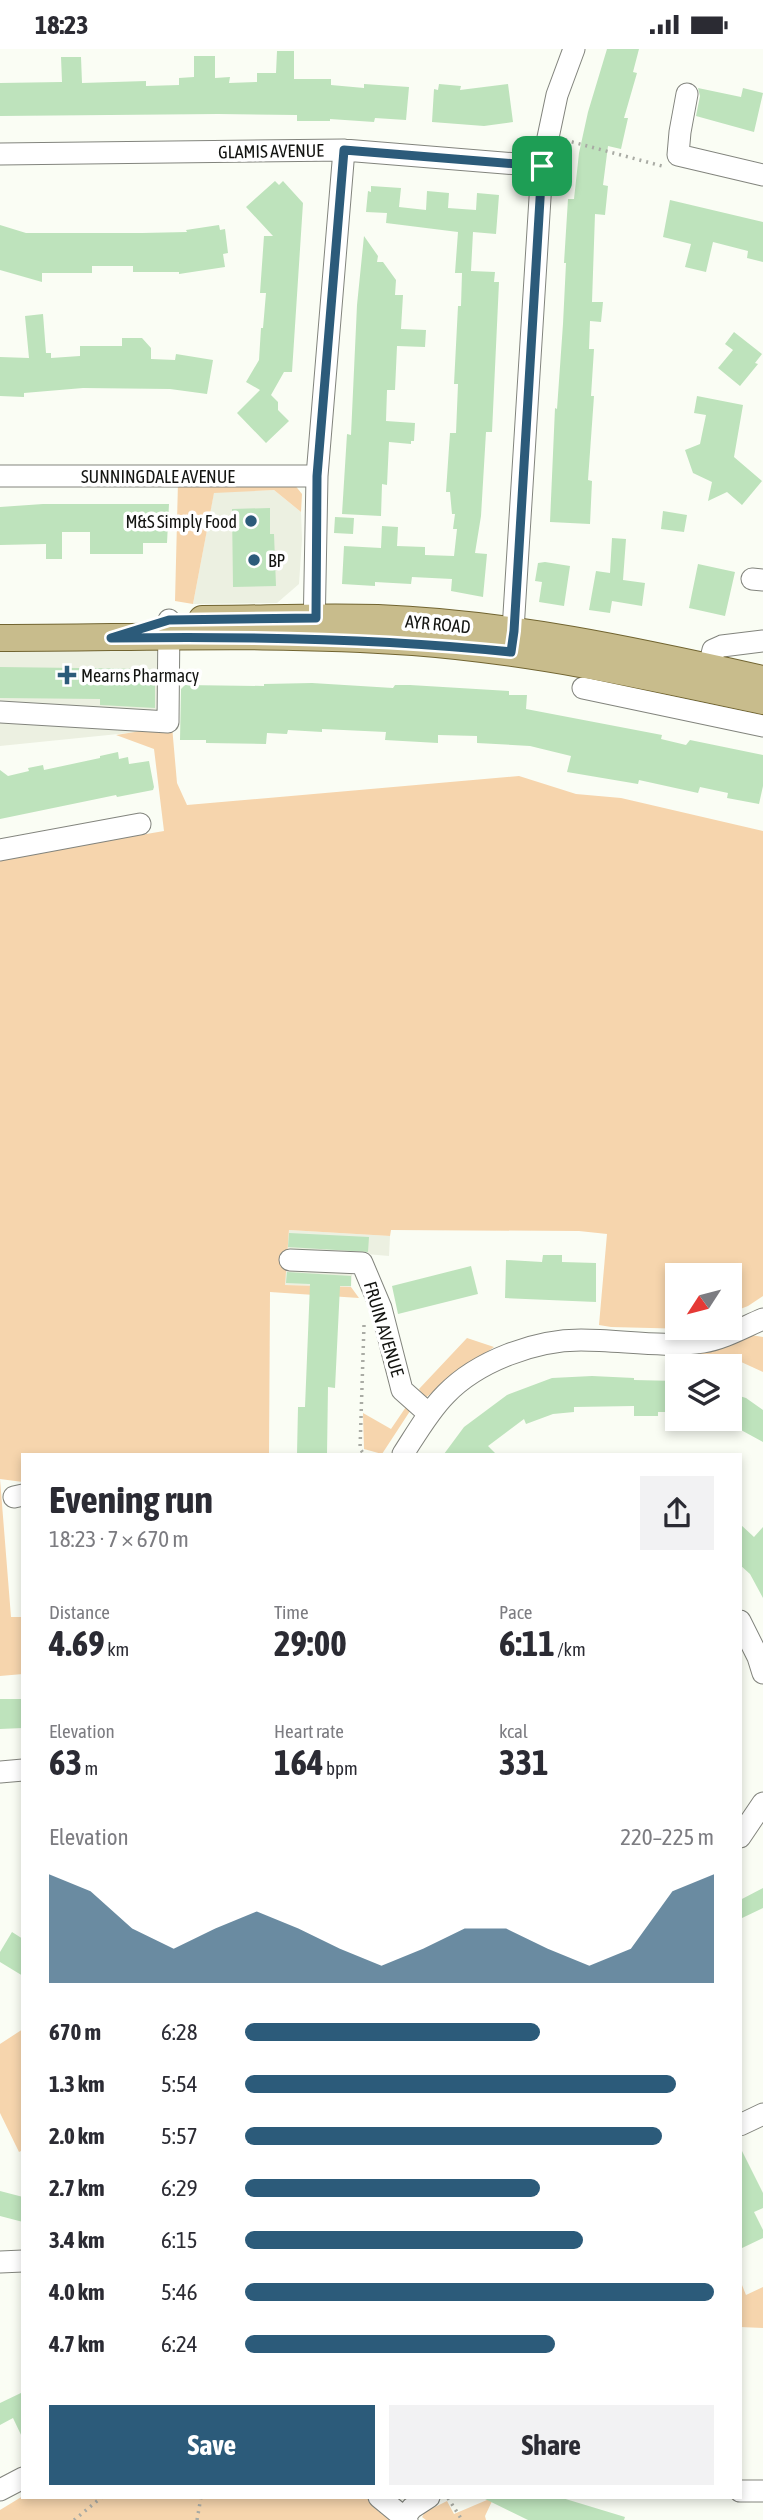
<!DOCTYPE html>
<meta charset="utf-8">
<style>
:root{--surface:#fff;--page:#f2f2f3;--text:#2b2b33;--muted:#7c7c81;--accent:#2c5b7a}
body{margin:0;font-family:"Asap Condensed",sans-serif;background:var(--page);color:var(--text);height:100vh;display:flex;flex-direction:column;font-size:26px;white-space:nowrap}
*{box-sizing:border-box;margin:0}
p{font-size:23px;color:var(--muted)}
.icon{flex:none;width:38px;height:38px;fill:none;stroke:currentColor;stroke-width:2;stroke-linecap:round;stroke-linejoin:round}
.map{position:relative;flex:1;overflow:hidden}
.drawer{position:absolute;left:21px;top:1404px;width:721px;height:1046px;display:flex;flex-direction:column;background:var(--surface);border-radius:0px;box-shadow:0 4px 10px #0003}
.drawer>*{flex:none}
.needle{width:46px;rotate:234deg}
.controls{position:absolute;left:665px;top:1214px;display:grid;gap:14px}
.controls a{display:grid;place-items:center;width:77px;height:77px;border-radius:0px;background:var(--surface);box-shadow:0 4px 10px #0003;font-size:35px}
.pin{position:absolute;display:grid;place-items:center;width:60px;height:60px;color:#fff;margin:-30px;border-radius:14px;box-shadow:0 4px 10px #0006}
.round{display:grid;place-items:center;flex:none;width:74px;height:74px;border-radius:0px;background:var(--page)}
.head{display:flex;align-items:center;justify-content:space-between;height:119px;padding:0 28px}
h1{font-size:38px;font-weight:700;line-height:52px}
.metrics{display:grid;grid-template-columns:repeat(3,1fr);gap:10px;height:119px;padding:7px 28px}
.metrics div{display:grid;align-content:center}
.metrics b{font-size:35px;font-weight:700}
.metrics small{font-size:19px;font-weight:400}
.metrics p{font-size:19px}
.chart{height:196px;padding:14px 28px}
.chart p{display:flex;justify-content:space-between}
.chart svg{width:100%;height:126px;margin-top:7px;fill:var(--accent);opacity:.7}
.button{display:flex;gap:14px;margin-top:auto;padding:14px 28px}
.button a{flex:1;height:80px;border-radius:0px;background:var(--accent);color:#fff;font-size:28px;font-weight:700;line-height:80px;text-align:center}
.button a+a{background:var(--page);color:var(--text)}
ul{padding:0 28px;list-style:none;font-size:23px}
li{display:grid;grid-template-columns:112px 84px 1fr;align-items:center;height:52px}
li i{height:18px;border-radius:9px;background:var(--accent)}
.status{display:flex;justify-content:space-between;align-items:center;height:49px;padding:0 35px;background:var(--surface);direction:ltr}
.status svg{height:19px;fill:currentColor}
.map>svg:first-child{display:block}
.built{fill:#ecf0e1}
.green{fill:#f6d5ad}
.building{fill:#bee3bc}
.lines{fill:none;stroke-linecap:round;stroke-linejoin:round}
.minor-casing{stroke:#82847d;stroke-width:23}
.major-casing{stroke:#716430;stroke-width:28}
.path{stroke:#a9aba4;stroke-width:3.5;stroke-dasharray:2 5;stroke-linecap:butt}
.minor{stroke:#fff;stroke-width:21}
.major{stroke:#c8bc8c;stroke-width:26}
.route-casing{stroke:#fff;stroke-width:14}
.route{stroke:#2c5b7a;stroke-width:9}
.poi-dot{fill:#2c5b7a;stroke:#fff;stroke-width:2.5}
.labels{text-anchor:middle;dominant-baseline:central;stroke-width:7;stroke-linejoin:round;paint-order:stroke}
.street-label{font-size:18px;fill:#131411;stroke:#fff}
.poi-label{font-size:18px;fill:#131411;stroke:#fff;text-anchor:start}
</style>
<div class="status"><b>18:23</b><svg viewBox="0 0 49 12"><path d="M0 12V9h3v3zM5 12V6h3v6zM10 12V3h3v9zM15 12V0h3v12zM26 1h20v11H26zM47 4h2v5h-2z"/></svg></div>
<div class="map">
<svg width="763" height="2471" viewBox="0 0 763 2471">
<rect width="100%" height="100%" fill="#fafdf4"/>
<path class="built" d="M 274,441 L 301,463 L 302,490 L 299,535 L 277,554 L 193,555 L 214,443 Z
M 0,601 L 173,601 L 172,677 L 138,683 L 0,697 Z
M 289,1181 L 390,1187 L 389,1207 L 354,1204 L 351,1238 L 284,1236 Z"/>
<path class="green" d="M 290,430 L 302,445 L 301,463 L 274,441 L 214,444 L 193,555 L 175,552 L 178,433 Z
M 172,677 L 177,734 L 187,756 L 519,727 L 576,745 L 621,749 L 763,782 L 763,1247 L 748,1257 L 730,1264 L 730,1227 L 677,1227 L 677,1279 L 691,1279 L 690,1280 L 611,1278 L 599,1276 L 607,1185 L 579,1182 L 391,1181 L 390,1187 L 289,1181 L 285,1236 L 351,1238 L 359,1249 L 270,1243 L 269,1405 L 23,1405 L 23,1433 L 0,1430 L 11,1568 L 23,1568 L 23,1625 L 0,1627 L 0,810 L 164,782 L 154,700 L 116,686 Z
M 751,1286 L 763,1288 L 763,1323 L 739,1312 L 690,1303 Z
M 467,1289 L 494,1298 L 425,1349 L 419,1340 Z
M 408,1355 L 412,1359 L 382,1405 L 364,1400 L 363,1364 L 391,1380 Z
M 23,1980 L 23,2101 L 19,2103 L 0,2064 L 0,1995 Z
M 742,2236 L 746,2246 L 763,2238 L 763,2279 L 740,2278 Z
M 23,2447 L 370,2448 L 378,2462 L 393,2471 L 0,2471 L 0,2461 Z
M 494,2448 L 485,2467 L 486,2471 L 426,2471 L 422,2468 L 425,2463 L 447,2452 L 454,2465 Z"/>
<path class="building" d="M 607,0 L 639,0 L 633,23 L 637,24 L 624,69 L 628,69 L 621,100 L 608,97 L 603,136 L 608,137 L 605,166 L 595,165 L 592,253 L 603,253 L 601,273 L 590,272 L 589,300 L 594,300 L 591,347 L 594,347 L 588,431 L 592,432 L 590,475 L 550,473 L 555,359 L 557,360 L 563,275 L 566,214 L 564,214 L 568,150 L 574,150 L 579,104 L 588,63 Z
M 277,2 L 294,2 L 294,30 L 331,30 L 331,36 L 364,39 L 364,35 L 409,38 L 406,71 L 375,69 L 374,73 L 330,70 L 330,72 L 297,72 L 297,66 L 218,65 L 0,67 L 0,34 L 62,33 L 61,8 L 81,8 L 82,34 L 146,32 L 146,37 L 179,36 L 179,29 L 194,28 L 194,7 L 215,7 L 215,29 L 230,28 L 229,34 L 257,33 L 257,24 L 276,24 Z
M 439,35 L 461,37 L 460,41 L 508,35 L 513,73 L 484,77 L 432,73 L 434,40 L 438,41 Z
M 698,39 L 741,48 L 743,39 L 763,44 L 754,83 L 696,67 L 700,47 Z
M 275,132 L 279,136 L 283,132 L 303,154 L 292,323 L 284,323 L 271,346 L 278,353 L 278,361 L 289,372 L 266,394 L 237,364 L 260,341 L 246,333 L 259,311 L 261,279 L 263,279 L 266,244 L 260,244 L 264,187 L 273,187 L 246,158 Z
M 371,137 L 401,139 L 399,158 L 426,161 L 427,142 L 449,144 L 448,159 L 476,161 L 477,144 L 499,146 L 496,185 L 473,183 L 471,222 L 495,223 L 494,233 L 499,233 L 492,383 L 486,383 L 481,467 L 475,504 L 487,505 L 483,548 L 451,542 L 452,530 L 412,528 L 411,535 L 375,533 L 375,537 L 342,535 L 344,497 L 381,499 L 382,477 L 398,478 L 397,497 L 425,498 L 425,506 L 454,507 L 457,480 L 453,480 L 455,465 L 452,465 L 450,443 L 446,443 L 450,384 L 456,384 L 458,335 L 454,335 L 458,257 L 461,257 L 462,224 L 455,224 L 458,183 L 386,174 L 387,164 L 366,163 L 368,142 L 371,143 Z
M 670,151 L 763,173 L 763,213 L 747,209 L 748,202 L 713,193 L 706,223 L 685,218 L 691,195 L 663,188 Z
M 0,176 L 26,184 L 142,184 L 187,183 L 186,181 L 219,176 L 220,181 L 225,180 L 228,204 L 223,205 L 225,218 L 179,225 L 179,223 L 133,223 L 133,217 L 92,217 L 92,224 L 42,224 L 42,233 L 0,221 Z
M 364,187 L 378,207 L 377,213 L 383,213 L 396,231 L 395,246 L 403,246 L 401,280 L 426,281 L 425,298 L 397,297 L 395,341 L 387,341 L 386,372 L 415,374 L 414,392 L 411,392 L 411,395 L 389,393 L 387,436 L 382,435 L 381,467 L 342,465 L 347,385 L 351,386 L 357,256 Z
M 43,265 L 46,304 L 51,304 L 51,309 L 80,307 L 80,297 L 122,297 L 122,289 L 142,289 L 151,299 L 151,310 L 175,311 L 176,305 L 213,311 L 207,345 L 170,340 L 83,339 L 24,344 L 24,348 L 0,347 L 0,308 L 29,309 L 25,267 Z
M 734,283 L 762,305 L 755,314 L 758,315 L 740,337 L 718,319 L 733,301 L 725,295 Z
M 697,347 L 743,356 L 734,408 L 762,432 L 742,456 L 727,443 L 708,452 L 712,433 L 693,424 L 685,401 L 700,395 L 706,366 L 694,364 Z
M 43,455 L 169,455 L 167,494 L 143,494 L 143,505 L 90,505 L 90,483 L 62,483 L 62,510 L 46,510 L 46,495 L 0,496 L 0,458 Z
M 270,459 L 270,485 L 274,485 L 276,537 L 233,538 L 232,460 Z
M 663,462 L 687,466 L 684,483 L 661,480 Z
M 335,468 L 354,469 L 353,485 L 334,484 Z
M 612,489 L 626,490 L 623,531 L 645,534 L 642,557 L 612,552 L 610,564 L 589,561 L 596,522 L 610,524 Z
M 545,513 L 570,517 L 564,557 L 539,553 L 542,533 L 535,532 L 538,514 Z
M 698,515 L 735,523 L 725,567 L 689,559 Z
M 0,618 L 155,620 L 155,659 L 100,656 L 100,650 L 0,649 Z
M 312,634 L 393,639 L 395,636 L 410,636 L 509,642 L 509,646 L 527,646 L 526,660 L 662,686 L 661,690 L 686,696 L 690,691 L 763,706 L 763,737 L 759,755 L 727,749 L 728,744 L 700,738 L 698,744 L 639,731 L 638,735 L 567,723 L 571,707 L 530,697 L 477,694 L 477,687 L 438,686 L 438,694 L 385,691 L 386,683 L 322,680 L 322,683 L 288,681 L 287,685 L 267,684 L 266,695 L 206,694 L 206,691 L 180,691 L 181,640 L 185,636 L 264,637 L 264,635 Z
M 118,703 L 119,710 L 128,708 L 129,715 L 149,712 L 154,738 L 153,741 L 117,748 L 116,746 L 0,770 L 0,721 L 8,727 L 29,722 L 28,719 L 43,716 L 44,721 L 100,709 L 100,707 Z
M 289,1184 L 369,1188 L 368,1203 L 288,1198 Z
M 543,1206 L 562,1206 L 562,1213 L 596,1214 L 596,1253 L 505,1249 L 506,1211 L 542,1213 Z
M 471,1217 L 478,1245 L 398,1265 L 392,1237 Z
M 287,1223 L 351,1227 L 351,1237 L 340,1237 L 335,1339 L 328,1338 L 327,1405 L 297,1405 L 298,1358 L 305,1358 L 310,1235 L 286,1234 Z
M 592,1327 L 634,1329 L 634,1331 L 677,1332 L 677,1363 L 658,1363 L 658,1367 L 634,1367 L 634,1357 L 574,1358 L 574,1363 L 553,1365 L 526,1375 L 524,1370 L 488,1397 L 496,1405 L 444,1405 L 464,1378 L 507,1346 L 552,1329 Z
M 730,1344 L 746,1349 L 763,1361 L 763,1393 L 730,1375 Z
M 740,1475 L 754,1488 L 763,1478 L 763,1549 L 750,1525 L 740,1516 Z
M 0,1650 L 22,1650 L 23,1679 L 0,1680 Z
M 763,1839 L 763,1859 L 740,1870 L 740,1851 Z
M 12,1883 L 23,1890 L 23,1927 L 0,1913 L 0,1903 Z
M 740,2098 L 763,2144 L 763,2159 L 754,2163 L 763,2181 L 763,2189 L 740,2200 Z
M 0,2142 L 23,2148 L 23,2173 L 0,2167 Z
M 23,2343 L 23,2390 L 13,2369 L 0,2376 L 0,2354 Z
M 481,2448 L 559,2448 L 625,2468 L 624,2471 L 528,2471 Z"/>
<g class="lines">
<defs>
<path id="minor" d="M 687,45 L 680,83 L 678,106 L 763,126
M 0,105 L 344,101 L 542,117
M 0,427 L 317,427
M 752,530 L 763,531
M 314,584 L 317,427 L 344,101
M 512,597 L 542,117 L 557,46 L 574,0
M 705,634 L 713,601 L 722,597 L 763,592
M 583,639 L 763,677
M 0,663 L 168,673 L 169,571
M 0,801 L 140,775
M 290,1211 L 362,1214 L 381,1259 L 402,1341 L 429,1365
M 403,1405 C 416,1385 429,1362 446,1345 C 478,1312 535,1291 581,1291 C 622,1291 663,1299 703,1293 C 723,1290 744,1278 763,1270
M 14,1448 L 23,1446
M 740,1572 L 758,1608 L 763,1624
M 0,1723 L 23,1721
M 740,1788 L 763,1754
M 740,2076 L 763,2065
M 0,2213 L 23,2212
M 0,2441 L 23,2429
M 740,2442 L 763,2442
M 379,2448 L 407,2471
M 404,2469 L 412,2459 L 429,2448"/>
<path id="major" d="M 202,570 C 260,570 319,567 378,569 C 508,574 637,602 763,630
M 0,589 C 137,589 276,583 413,593 C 532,602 647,627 763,652"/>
</defs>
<use href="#minor" class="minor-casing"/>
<use href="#major" class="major-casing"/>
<path class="path" d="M 565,91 L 662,117
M 364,1276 L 360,1400 L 364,1405
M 448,2449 L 462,2471
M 74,2471 L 102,2448
M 197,2471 L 201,2448"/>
<use href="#minor" class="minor"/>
<use href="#major" class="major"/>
</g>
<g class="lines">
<defs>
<path id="route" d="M 344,101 L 542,117 L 514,582 L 511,603 C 378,589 245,587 111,589 L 169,571 L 316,569 L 317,427 Z"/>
</defs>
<use href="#route" class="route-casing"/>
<use href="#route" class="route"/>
</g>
<g class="poi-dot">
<circle cx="251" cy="472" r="7"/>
<circle cx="254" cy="511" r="7"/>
<path d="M63.5 615.5h7v7h7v7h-7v7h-7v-7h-7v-7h7z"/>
</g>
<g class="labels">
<g class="street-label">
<text transform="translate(271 102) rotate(-1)">GLAMIS AVENUE</text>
<text x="158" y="427">SUNNINGDALE AVENUE</text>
<text transform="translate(438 575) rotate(5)">AYR ROAD</text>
<text transform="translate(384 1280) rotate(73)">FRUIN AVENUE</text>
</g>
<g class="poi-label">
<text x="237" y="472" text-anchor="end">M&amp;S Simply Food</text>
<text x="268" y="511">BP</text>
<text x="81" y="626">Mearns Pharmacy</text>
</g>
</g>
</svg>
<div class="controls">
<a><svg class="needle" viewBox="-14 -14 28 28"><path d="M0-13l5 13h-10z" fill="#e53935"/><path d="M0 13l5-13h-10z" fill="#7c7c81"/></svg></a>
<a><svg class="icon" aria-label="layers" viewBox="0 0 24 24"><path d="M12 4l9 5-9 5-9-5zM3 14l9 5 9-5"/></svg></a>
</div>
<div class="pin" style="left:542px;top:117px;background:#1e9e55"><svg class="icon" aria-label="arrive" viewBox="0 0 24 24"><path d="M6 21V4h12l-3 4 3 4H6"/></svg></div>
<section class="drawer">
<div class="head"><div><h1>Evening run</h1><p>18:23 · 7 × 670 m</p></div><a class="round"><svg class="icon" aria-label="share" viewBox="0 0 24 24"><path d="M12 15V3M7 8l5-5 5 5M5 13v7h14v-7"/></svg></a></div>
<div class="metrics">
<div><p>Distance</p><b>4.69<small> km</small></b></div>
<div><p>Time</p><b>29:00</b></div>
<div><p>Pace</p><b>6:11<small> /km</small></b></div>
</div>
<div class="metrics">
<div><p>Elevation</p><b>63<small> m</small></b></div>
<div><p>Heart rate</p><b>164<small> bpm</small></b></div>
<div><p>kcal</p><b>331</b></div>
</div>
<div class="chart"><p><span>Elevation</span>220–225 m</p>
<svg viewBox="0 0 160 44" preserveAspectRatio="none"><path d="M0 44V6L10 12L20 25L30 32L40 25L50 19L60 25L70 32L80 38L90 32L100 25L110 25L120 32L130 38L140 32L150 12L160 6V44z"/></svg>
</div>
<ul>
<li><b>670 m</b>6:28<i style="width:63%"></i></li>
<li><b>1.3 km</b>5:54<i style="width:92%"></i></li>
<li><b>2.0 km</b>5:57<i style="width:89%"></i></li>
<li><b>2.7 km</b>6:29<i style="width:63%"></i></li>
<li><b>3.4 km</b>6:15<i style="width:72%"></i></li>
<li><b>4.0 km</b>5:46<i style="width:100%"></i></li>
<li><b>4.7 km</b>6:24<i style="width:66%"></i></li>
</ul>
<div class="button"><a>Save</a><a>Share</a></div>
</section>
</div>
